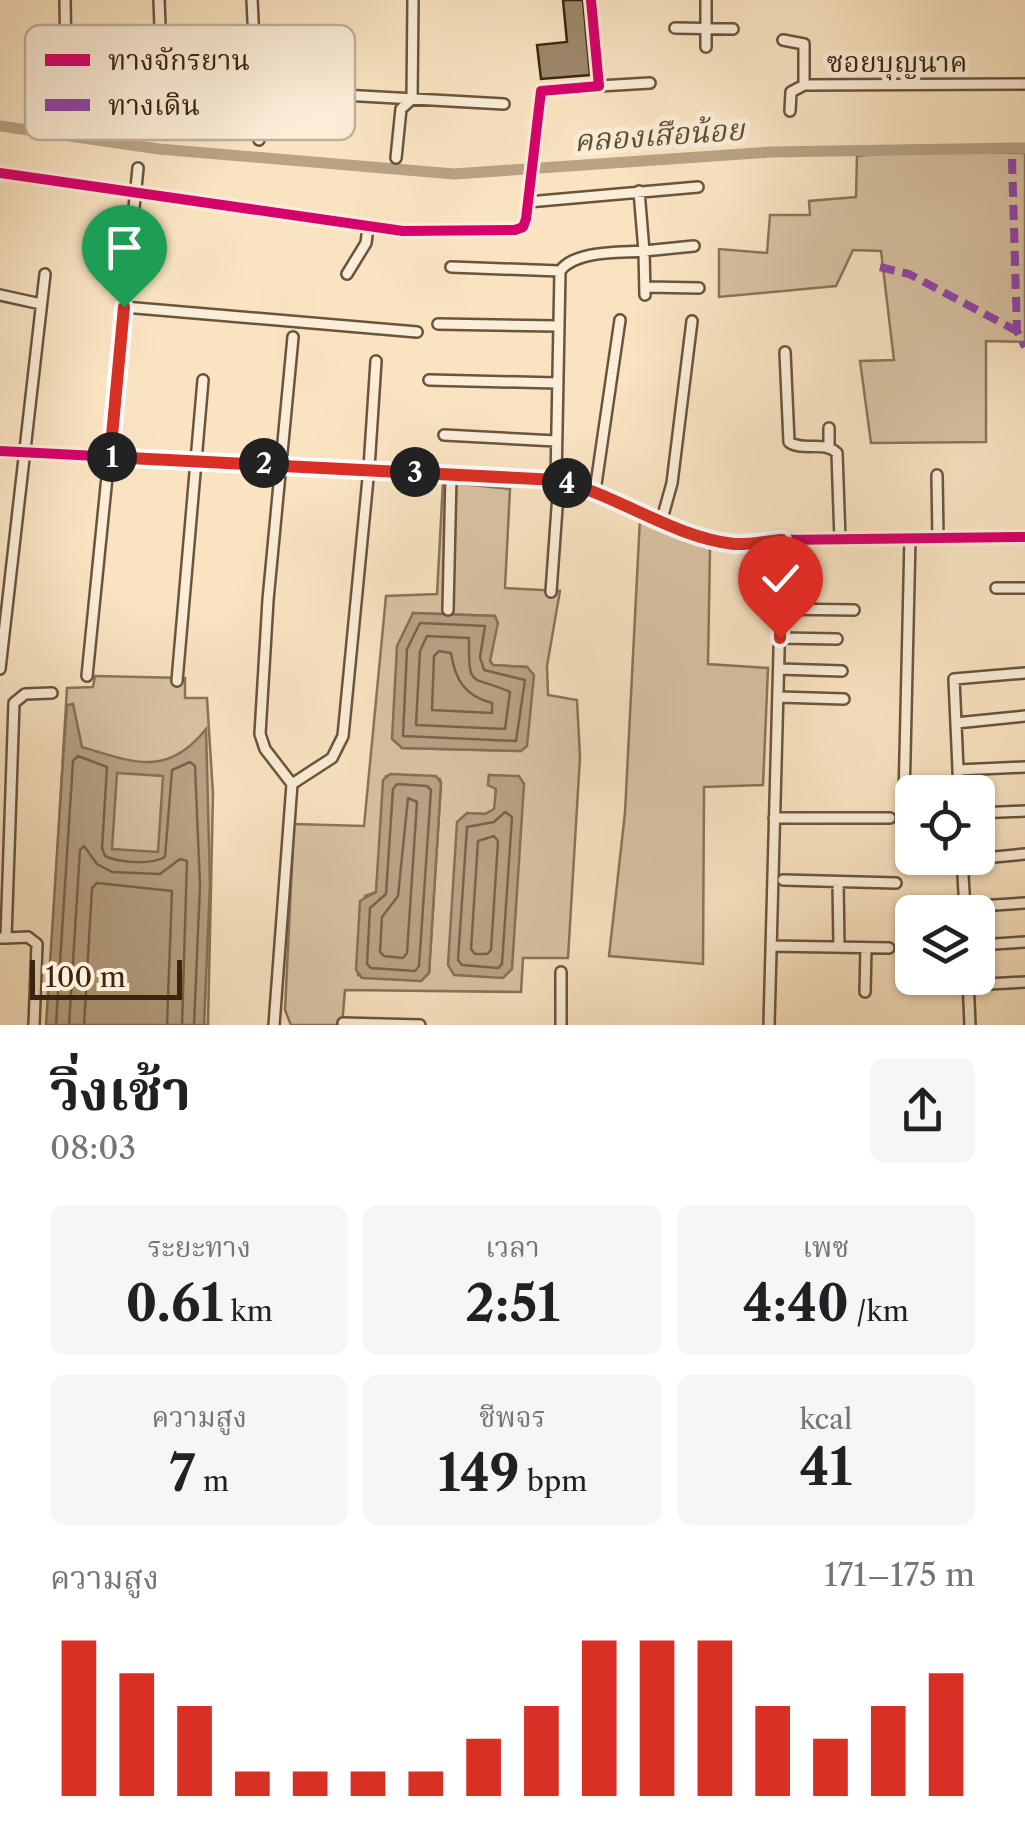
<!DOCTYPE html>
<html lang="th">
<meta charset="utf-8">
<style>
:root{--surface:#fff;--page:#f6f6f6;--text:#202124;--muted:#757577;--accent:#d93025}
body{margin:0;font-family:"Libre Caslon Text","Noto Serif Thai",serif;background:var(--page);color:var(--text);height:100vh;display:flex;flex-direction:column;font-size:38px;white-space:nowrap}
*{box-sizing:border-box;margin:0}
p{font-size:32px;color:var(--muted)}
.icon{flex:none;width:55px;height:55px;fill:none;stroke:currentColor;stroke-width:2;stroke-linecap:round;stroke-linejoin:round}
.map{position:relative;height:1025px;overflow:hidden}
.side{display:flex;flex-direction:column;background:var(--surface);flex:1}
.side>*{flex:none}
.fabs{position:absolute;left:895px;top:775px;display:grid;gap:20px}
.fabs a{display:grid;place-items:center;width:100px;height:100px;border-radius:15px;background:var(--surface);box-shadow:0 2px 8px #0004;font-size:50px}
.scale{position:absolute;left:30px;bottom:25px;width:152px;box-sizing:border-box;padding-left:10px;border:5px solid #3a2610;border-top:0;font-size:28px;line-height:35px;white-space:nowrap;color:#3a2610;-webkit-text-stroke:8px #fbedd7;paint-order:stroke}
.pin{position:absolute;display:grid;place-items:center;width:85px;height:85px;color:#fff;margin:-102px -42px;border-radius:50% 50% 50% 0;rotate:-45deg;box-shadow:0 0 10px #0007}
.pin .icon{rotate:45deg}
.km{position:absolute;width:50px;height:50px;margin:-25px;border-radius:50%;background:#222;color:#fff;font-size:28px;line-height:50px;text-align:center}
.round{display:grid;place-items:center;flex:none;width:105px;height:105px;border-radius:15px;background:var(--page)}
.head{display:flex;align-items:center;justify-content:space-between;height:170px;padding:0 50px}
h1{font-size:55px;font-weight:700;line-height:75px}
.stats{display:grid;grid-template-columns:repeat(3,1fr);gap:15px;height:170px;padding:10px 50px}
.stats div{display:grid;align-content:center;border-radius:15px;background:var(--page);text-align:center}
.stats b{font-size:50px;font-weight:700}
.stats small{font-size:28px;font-weight:400}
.stats p{font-size:28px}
.chart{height:280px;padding:20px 50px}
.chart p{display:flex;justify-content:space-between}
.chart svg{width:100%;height:180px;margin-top:10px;stroke:var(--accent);stroke-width:6}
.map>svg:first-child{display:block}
.green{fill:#d9c3a3;stroke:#8a745a;stroke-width:2.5;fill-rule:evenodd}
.water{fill:#b8a385;stroke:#867156;stroke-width:2.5;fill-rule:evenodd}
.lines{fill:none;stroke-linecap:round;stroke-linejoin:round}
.shore{stroke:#79644a;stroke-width:2.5}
.canal{stroke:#b8a385;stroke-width:11}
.building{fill:#9d886c;stroke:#3a2610;stroke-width:2.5}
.minor-casing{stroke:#6a553c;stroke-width:14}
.minor{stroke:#fbedd7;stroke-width:9}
.quiet{stroke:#8e44ad;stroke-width:8;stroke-dasharray:15 8;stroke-linecap:butt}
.cycleway-casing{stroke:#fbedd7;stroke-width:16}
.cycleway{stroke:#d6006c;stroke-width:10}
.route-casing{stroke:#fff;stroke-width:20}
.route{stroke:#d93025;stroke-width:12}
.labels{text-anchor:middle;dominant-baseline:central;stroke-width:10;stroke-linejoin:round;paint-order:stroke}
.street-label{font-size:28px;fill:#3a2610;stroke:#fbedd7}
.water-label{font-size:30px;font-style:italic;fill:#604c33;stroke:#fbedd7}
.key{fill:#fbedd7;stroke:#c1b19b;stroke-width:2.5}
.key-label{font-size:28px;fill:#3a2610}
</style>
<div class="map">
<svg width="1025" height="1025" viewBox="0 0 1025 1025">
<rect width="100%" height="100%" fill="#f9e3c1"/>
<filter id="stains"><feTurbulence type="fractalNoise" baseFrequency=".002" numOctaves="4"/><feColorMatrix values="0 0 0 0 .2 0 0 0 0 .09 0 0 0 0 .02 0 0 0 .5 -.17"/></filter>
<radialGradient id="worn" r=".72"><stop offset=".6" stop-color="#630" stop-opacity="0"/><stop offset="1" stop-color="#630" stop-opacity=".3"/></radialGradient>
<path class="green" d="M 907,151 L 1025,153 L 1025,342 L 986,341 L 986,442 L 871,443 L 860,361 L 894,360 L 881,251 L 853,250 L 836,286 L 719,297 L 719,249 L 767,253 L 770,215 L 810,215 L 809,201 L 856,197 L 857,156 Z
M 443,482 L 510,489 L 505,588 L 560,591 L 547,666 L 548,695 L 577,700 L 580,757 L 568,958 L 523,958 L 521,992 L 345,990 L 342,1025 L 291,1025 L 285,1010 L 294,824 L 364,826 L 386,596 L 437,594 ZM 413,613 L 495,616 L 490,661 L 493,665 L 527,667 L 521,751 L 402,748 ZM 489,775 L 524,784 L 448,965 L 467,813 L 485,814 L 495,809 L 496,789 L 488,785 ZM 386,776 L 440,779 L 441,783 L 429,973 L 421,981 L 358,975 L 365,896 L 376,892 Z
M 640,518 L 710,548 L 708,664 L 768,668 L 763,785 L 704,787 L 703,964 L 609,956 L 625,813 Z
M 95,676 L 185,678 L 185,698 L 207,698 L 213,794 L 208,1025 L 47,1025 L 67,688 L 93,687 Z"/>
<path class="water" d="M 413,613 L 495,616 L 498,623 L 490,661 L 493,665 L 527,667 L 534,675 L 527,746 L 521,751 L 402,748 L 392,739 L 397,646 Z
M 73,704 L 82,747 C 135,763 168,777 206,729 L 210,885 L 204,1025 L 46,1025 L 64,745 L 67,705 ZM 117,773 L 163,776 L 158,852 L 112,849 Z
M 390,774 L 436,776 L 441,783 L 429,973 L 421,981 L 362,978 L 356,970 L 360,901 L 376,892 L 383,780 Z
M 489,775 L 519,776 L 524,784 L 512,969 L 503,978 L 454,975 L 448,965 L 457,822 L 467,813 L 485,814 L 494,809 L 496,789 L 488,785 Z"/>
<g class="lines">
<path class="shore" d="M 420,623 L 485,626 L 480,657 L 484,670 L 525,680 L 516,741 L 403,736 L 407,649 Z
M 427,636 L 469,638 C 468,692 472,674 510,692 L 505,729 L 416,725 L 420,651 Z
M 439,651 L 451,653 C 455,680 465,696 492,703 L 492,713 L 432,710 L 434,656 Z
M 397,784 L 427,786 L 431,790 L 419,966 L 415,971 L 371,968 L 367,964 L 370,908 L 386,894 L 393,789 Z
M 408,798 L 417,802 L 407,953 L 403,958 L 384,956 L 380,952 L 382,917 L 398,896 Z
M 505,812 L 512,817 L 502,964 L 498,968 L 462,965 L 458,960 L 467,827 L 494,822 Z
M 494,836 L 498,841 L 491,950 L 487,954 L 475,954 L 471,949 L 478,841 Z
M 56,1025 L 73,761 L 78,756 L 107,767 L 102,848 L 105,856 C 120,863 151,865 165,857 L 172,770 L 190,762 L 195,766 L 200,885 L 194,1025
M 69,1025 L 80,850 L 84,846 L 97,864 L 112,872 L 160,874 L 180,859 L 187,861 L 182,1025
M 84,1025 L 92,888 L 97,883 L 172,891 L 167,1025"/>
<path class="canal" d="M 0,126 L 159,149 L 454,174 L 771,152 L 1025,148"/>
</g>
<path class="building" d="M 563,0 L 583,0 L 590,75 L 541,79 L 537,45 L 567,42 Z"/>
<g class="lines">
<defs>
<path id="minor" d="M 65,0 L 67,121
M 159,0 L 164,133
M 252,0 L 259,140
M 706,0 L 706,47
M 675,28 L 733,29
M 783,40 L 804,44 L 804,85
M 342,74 L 343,95 L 504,104
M 599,86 L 650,83
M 790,111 L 791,92 L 804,85 L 1025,84
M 396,158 L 401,109 L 412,99 L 413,0
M 0,173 L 403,231 L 515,230 L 523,227 L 526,219 L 541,91 L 599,86 L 591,0
M 528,202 L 698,187
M 451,267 L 560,271
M 347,274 L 366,243 L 368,227
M 645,287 L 699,288
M 0,295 L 41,304
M 645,295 L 644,251 L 694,246
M 124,307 L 417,332
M 438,324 L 557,326
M 785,352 L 789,442 C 803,452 825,440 837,453 L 840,540
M 429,380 L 557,383
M 829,428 L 829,447
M 444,435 L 556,441
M 0,451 L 559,480 L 595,491 L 690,533 L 736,544 L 782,540 L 1025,537
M 937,475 L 938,538
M 556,480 L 560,271 C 575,250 619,253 644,251 L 639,191
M 595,491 L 620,320
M 662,519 L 672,483 L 692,321
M 996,588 L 1025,588
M 551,592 L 559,480
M 781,609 L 854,610
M 448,610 L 451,475
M 780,638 L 837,639
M 0,669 L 45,274
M 779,669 L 842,671
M 87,676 L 138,168
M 177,681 L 203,380
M 778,697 L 844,699
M 956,723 L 1025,716
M 958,770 L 1025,767
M 292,784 L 332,758 L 343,736 L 369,468 L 376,361
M 959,792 L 954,679 L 1025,673
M 978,813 L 1025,811
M 774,818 L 890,818
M 903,842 L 910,539
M 962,858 L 965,910
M 963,860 L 1025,854
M 783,880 L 896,883
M 838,882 L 839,947
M 965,907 L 1025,903
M 0,938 L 6,938 L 14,703 L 25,694 L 52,693
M 6,938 L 28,937 L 37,944 L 34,1025
M 978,945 L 1025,942
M 771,946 L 889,948
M 561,972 L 561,1025
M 968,978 L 970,1025
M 969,985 L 1025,982
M 865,992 L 866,948
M 343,1023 L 420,1025
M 274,1025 L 292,784 L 265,749 L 260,734 L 268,600 L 293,337
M 769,1025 L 782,540"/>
</defs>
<use href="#minor" class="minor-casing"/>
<use href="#minor" class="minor"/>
<path class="quiet" d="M 1012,159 L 1017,331 L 1025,347
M 880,267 L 909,274 L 1017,331"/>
<defs>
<path id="cycleway" d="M 0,173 L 403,231 L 515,230 L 523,227 L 526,219 L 541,91 L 599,86 L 591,0
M 0,451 L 559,480 L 595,491 L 690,533 L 736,544 L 782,540 L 1025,537"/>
</defs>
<use href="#cycleway" class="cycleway-casing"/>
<use href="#cycleway" class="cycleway"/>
</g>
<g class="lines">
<defs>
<path id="route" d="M 124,307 L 110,457 L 556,480 C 617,494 672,537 734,544 C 749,545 767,541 782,540 L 780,638"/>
</defs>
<use href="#route" class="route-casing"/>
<use href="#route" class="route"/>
</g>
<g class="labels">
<g class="street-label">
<text x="897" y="62">ซอยบุญนาค</text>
</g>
<g class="water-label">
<text transform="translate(659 135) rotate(-4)">คลองเสือน้อย</text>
</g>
</g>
<rect x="25" y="25" width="330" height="115" rx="15" class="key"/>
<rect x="45" y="54" width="45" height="12" fill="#d6006c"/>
<rect x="45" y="99" width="45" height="12" fill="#8e44ad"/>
<g class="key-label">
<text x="108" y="70">ทางจักรยาน</text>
<text x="108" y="115">ทางเดิน</text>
</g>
<rect width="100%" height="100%" filter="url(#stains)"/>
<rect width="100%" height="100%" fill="url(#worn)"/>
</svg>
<div class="fabs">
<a><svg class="icon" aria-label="locate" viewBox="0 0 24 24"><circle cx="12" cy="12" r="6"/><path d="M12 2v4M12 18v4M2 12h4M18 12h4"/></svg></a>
<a><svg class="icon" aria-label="layers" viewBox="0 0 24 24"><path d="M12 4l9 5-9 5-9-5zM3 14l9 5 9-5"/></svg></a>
</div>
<div class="scale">100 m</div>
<div class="pin" style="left:124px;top:307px;background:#1e9e55"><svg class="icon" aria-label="arrive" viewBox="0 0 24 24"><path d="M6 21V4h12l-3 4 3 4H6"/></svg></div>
<div class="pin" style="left:780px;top:638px;background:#d93025"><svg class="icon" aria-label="check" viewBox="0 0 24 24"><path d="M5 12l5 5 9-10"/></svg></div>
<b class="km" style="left:112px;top:457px">1</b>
<b class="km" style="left:264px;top:463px">2</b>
<b class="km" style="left:415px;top:472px">3</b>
<b class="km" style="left:567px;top:483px">4</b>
</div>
<section class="side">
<div class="head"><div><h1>วิ่งเช้า</h1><p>08:03</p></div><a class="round"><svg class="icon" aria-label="share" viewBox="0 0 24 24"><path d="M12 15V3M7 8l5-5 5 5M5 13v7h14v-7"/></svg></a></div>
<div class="stats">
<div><p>ระยะทาง</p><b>0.61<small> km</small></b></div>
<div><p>เวลา</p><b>2:51</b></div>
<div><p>เพซ</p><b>4:40<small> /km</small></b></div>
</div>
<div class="stats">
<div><p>ความสูง</p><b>7<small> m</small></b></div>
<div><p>ชีพจร</p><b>149<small> bpm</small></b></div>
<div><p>kcal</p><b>41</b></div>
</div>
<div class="chart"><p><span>ความสูง</span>171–175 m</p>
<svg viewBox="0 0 160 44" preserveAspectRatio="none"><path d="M5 44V6M15 44V14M25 44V22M35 44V38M45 44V38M55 44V38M65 44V38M75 44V30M85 44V22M95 44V6M105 44V6M115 44V6M125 44V22M135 44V30M145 44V22M155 44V14"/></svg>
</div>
</section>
